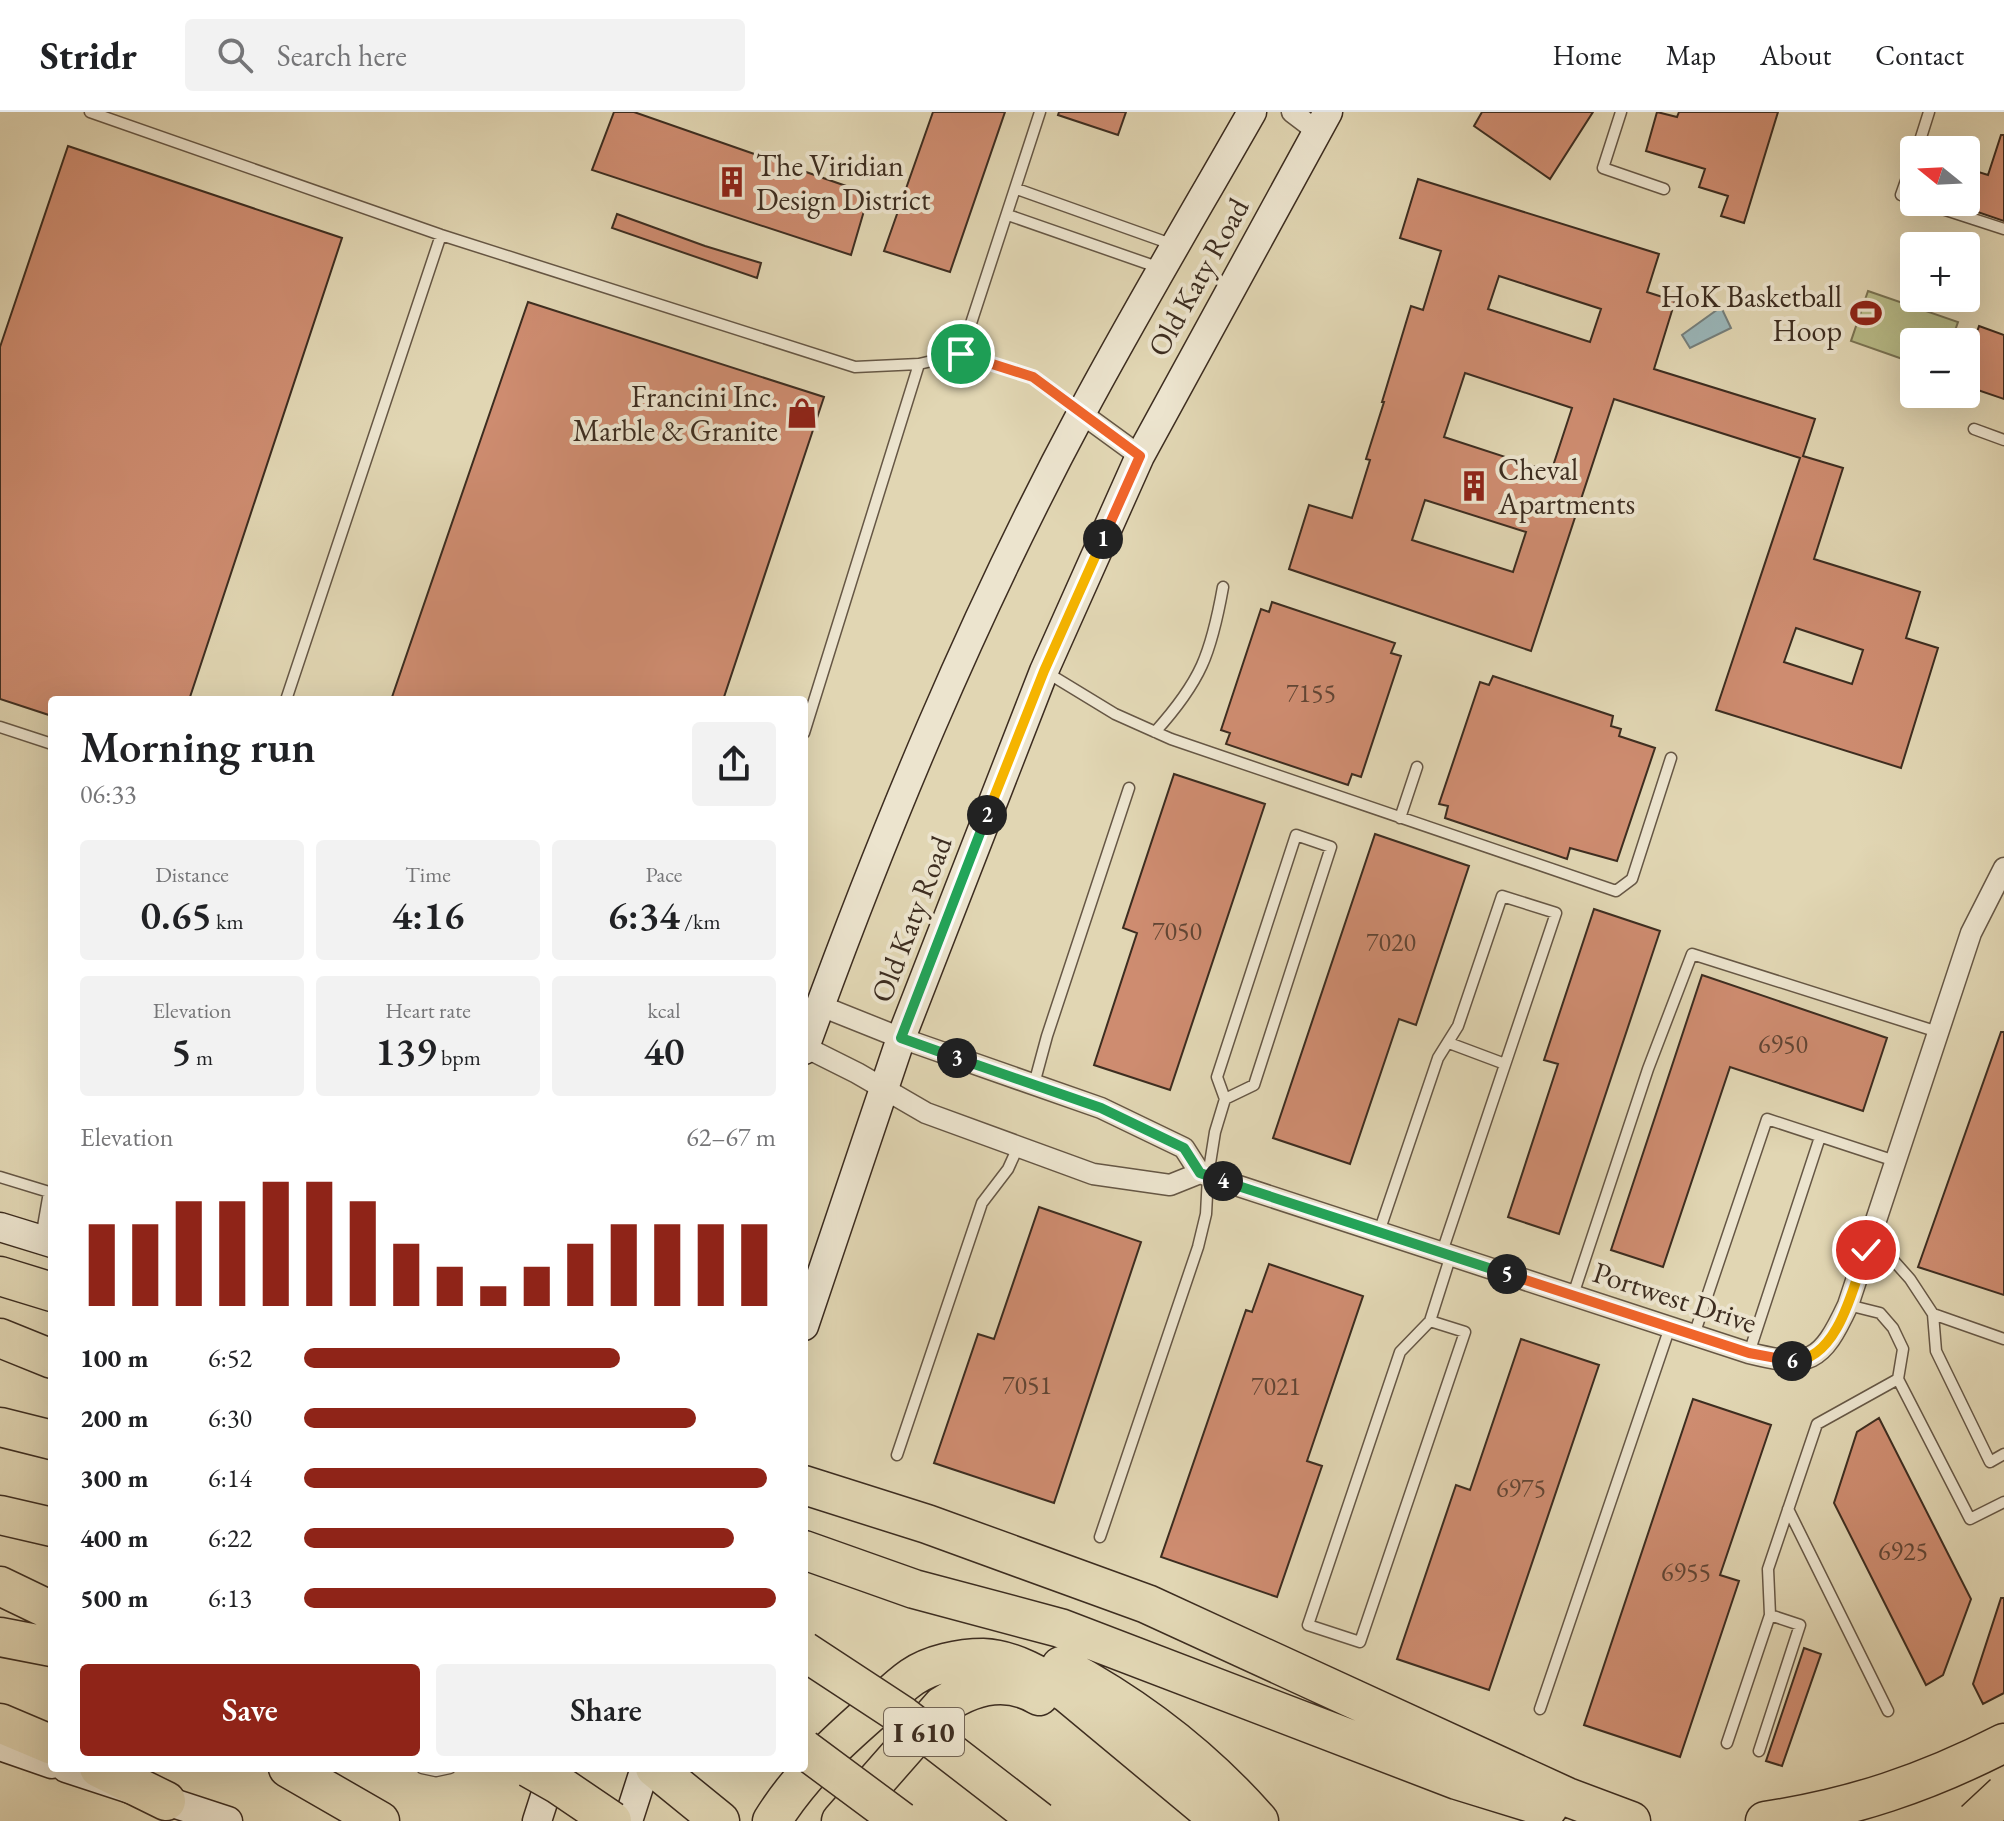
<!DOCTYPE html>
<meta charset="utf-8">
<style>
:root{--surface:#fff;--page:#f2f2f2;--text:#202124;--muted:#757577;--line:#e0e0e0;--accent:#8f2418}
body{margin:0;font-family:"EB Garamond",serif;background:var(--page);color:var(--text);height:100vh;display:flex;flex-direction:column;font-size:30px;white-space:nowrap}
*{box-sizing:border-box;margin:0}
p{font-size:26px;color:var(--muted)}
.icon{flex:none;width:44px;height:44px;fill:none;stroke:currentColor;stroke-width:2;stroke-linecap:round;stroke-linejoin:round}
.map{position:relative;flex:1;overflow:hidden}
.sheet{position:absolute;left:48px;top:584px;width:760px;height:1076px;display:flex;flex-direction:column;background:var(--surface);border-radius:8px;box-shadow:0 8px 32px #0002}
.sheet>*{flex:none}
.needle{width:52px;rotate:288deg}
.fabs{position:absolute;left:1900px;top:24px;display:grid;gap:16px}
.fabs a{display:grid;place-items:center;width:80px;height:80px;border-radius:8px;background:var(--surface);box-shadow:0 8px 32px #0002;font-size:40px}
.pin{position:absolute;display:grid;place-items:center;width:68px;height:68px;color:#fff;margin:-34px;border:4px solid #fff;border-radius:50%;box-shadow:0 2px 8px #0007}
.km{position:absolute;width:40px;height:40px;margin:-20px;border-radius:50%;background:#222;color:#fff;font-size:22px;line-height:40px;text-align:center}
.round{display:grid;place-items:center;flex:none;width:84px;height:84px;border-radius:8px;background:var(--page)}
.summary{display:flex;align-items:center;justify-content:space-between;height:136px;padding:0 32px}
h1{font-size:44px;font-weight:600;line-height:60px}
.stats{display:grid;grid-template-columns:repeat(3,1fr);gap:12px;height:136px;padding:8px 32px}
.stats div{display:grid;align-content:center;border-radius:8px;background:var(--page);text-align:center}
.stats b{font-size:40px;font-weight:600}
.stats small{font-size:22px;font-weight:400}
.stats p{font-size:22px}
.chart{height:224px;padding:16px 32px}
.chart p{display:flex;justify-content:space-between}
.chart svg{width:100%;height:144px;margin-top:8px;stroke:var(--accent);stroke-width:6}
.button{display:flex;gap:16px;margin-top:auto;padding:16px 32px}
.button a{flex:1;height:92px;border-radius:8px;background:var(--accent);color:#fff;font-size:32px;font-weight:600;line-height:92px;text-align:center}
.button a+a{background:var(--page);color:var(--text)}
ul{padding:0 32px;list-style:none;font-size:26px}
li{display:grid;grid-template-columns:128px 96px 1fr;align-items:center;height:60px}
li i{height:20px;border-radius:10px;background:var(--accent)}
header{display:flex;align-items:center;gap:48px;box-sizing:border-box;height:112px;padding:0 40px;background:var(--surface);border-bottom:2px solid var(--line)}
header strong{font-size:38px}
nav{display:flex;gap:44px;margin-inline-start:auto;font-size:28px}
.search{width:560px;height:72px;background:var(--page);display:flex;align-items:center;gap:20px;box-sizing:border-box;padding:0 28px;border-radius:8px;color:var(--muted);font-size:30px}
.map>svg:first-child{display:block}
.garden{fill:#b8bc89;stroke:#7a7454;stroke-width:2}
.water{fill:#9ab6b9;stroke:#757f7c;stroke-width:2}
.building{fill:#ce8c70;stroke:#3d2d20;stroke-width:2;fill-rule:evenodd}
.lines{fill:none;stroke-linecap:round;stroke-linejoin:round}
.lane-casing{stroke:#665745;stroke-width:13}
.street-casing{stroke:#665745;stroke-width:23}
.secondary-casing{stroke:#3d2d20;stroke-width:31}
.highway-casing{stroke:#3d2d20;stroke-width:41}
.lane{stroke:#ece4ce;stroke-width:10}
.street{stroke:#ece4ce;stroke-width:20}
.secondary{stroke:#ece4ce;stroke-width:28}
.highway{stroke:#e1d6b3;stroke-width:38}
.highway-bridge-casing{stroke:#3d2d20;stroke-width:41;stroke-linecap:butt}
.highway-bridge{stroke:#e1d6b3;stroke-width:38}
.split-1-casing{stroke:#fff;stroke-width:16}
.split-2-casing{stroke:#fff;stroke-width:16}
.split-3-casing{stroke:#fff;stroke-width:16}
.split-4-casing{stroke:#fff;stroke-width:16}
.split-5-casing{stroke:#fff;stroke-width:16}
.split-6-casing{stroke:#fff;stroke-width:16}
.split-7-casing{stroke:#fff;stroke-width:16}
.split-1{stroke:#f0652b;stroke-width:10}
.split-2{stroke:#f5b400;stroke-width:10}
.split-3{stroke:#22a559;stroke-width:10}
.split-4{stroke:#22a559;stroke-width:10}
.split-5{stroke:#22a559;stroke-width:10}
.split-6{stroke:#f0652b;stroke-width:10}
.split-7{stroke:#f5b400;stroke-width:10}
.labels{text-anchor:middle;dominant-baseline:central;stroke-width:8;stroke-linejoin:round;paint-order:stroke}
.number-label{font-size:26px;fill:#614534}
.shield{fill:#ece4ce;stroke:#726454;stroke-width:2}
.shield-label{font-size:28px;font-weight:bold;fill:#3d2d20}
.poi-label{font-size:30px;fill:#3d2d20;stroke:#ece4ce;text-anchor:start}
.street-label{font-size:30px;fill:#3d2d20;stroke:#ece4ce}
</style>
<header>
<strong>Stridr</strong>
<div class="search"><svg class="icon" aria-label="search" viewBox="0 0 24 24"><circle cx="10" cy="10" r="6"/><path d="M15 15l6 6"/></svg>Search here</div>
<nav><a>Home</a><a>Map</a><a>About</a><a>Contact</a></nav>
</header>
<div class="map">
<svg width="2004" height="1709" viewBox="0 0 2004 1709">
<rect width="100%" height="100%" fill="#e1d6b3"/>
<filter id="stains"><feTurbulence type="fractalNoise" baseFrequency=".0025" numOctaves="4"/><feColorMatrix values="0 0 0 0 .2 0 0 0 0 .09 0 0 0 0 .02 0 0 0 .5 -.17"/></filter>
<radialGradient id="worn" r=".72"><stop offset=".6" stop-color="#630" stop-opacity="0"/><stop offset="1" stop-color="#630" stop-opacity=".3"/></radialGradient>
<path class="garden" d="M 1868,179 L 1958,210 L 1951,230 L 1914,230 L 1914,251 L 1851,229 Z"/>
<path class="water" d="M 1721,195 L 1731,216 L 1690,236 L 1682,223 Z"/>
<path class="building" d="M 614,0 L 634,0 L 869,82 L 851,143 L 592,58 Z
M 933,0 L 1005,0 L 950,160 L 884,139 Z
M 1059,0 L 1126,0 L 1118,23 L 1058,3 Z
M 1482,0 L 1593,0 L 1550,67 L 1474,14 Z
M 1657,0 L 1677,5 L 1679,0 L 1778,0 L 1744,111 L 1721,104 L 1728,84 L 1699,75 L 1705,57 L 1646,39 Z
M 2001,23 L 2004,23 L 2004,109 L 1966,96 L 1966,56 L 1988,63 Z
M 68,34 L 342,126 L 189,588 L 52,588 L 52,604 L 0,587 L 0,235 Z
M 1418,67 L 1659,142 L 1647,180 L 1675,189 L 1654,257 L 1815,307 L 1803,344 L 1843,356 L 1814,447 L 1920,480 L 1906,526 L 1938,536 L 1901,656 L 1716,598 L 1800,346 L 1614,287 L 1531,539 L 1289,457 L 1309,393 L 1352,406 L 1370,348 L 1366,347 L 1384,290 L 1382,290 L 1411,194 L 1423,198 L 1441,139 L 1400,126 ZM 1499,164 L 1601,197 L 1590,230 L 1488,197 ZM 1465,261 L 1572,296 L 1551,360 L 1444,325 ZM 1425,388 L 1526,420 L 1513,460 L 1412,428 ZM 1796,516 L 1863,538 L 1852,572 L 1784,550 Z
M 617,102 L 705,134 L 761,151 L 757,166 L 612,116 Z
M 528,190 L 824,285 L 723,588 L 391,588 Z
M 1979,214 L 2004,223 L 2004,287 L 1966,274 L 1966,253 Z
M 1272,490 L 1395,531 L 1391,541 L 1401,544 L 1361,665 L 1352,662 L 1348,673 L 1226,632 L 1230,621 L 1221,618 L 1261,497 L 1269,500 Z
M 1493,564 L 1613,604 L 1611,614 L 1621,617 L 1619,624 L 1655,636 L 1617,749 L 1570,736 L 1567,747 L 1445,706 L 1448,694 L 1439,692 L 1480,570 L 1489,573 Z
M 1174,662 L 1265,692 L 1170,978 L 1094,953 L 1137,821 L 1123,816 Z
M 1375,722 L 1469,754 L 1416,913 L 1399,907 L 1350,1052 L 1273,1026 Z
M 1594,797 L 1660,819 L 1559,1122 L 1508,1105 L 1558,952 L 1544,948 Z
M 1702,863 L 1887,926 L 1863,999 L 1730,955 L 1663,1155 L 1611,1138 Z
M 2001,920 L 2004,920 L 2004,1183 L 1918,1155 Z
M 1039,1095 L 1141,1130 L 1054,1391 L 934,1351 L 978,1222 L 994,1227 Z
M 1269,1152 L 1363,1184 L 1307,1349 L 1322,1354 L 1277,1485 L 1161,1445 L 1246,1198 L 1252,1200 Z
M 1521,1227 L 1599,1253 L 1489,1578 L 1397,1547 L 1456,1373 L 1470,1378 Z
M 1693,1287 L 1771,1313 L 1720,1463 L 1739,1469 L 1680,1645 L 1584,1613 Z
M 1879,1306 L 1971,1487 L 1943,1563 L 1926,1573 L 1834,1391 L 1857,1320 Z
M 2001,1486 L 2004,1486 L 2004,1581 L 1983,1592 L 1973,1572 Z
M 1804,1536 L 1821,1542 L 1782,1654 L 1766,1649 Z"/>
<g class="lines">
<defs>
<path id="lane" d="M 90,0 L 441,123 L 855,255 L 919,252 L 804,621
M 1621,0 L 1603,56 L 1664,77
M 1917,38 L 1929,0
M 1914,46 L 1901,83 L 1914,88
M 1017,77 L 1174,133
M 1921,90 L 2004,117
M 1008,103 L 1160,156
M 961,242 L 1040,0
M 919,252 L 961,242 L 1033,265 L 1080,300
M 1974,317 L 2004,328
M 1046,560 L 1115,602 L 1171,627 L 1616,779 L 1632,767 L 1671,646
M 286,588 L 441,123
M 0,615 L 52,632
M 1155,620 C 1201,569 1211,542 1223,475
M 1400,706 L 1417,655
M 1449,931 L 1505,952
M 1034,972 L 1047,924 L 1129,676
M 0,1065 L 49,1080 L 41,1126
M 1379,1120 L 1438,946 L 1458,914 L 1502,784 L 1556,801 L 1442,1140
M 1866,1138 L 1894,1149 L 1910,1167 L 1933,1202 L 1936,1239 L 1990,1350 L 2004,1342
M 1573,1183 L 1648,957 L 1692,842 L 1938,920
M 1848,1193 L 1880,1201 L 1893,1216 L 1903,1237 L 1898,1267 L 1970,1407 L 2004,1390
M 1933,1202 L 2004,1227
M 1430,1209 L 1465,1220 L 1360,1530 L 1308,1513 L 1400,1240 L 1430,1209 L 1451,1143
M 1694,1223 L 1767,1007 L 1895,1049
M 1749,1241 L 1820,1025
M 897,1343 L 982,1091 L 1008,1057 L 1018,1035
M 1788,1397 L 1888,1599
M 1100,1425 L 1198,1135 L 1206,1102 L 1208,1064 L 1215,1020 L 1225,987 L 1217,965 L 1296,723 L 1331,735 L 1254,973 L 1225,987
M 1540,1597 L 1670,1215
M 1727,1631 L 1770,1503 L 1768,1457 L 1817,1312 L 1898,1267
M 1759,1639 L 1800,1513 L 1770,1503
M 422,1656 L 436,1659 L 450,1656"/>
<path id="street" d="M 1292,0 L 1317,19
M 1081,301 L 1140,344
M 821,894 L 901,926 L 1101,996 L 1184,1036 L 1200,1061 L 1208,1064 L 1749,1241 C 1810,1256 1821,1251 1848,1193 L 1971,821 L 2004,756
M 805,935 L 857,961 L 926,1001 L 1093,1062 L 1170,1073 L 1200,1061"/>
<path id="secondary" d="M 804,938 C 883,720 972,505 1082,300 C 1136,199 1195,100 1252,0
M 0,1115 L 52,1131
M 804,1214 L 901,926 L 1044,559 L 1140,344 L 1328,0
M 0,1634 L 52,1652
M 66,1656 L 228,1709
M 537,1709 L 554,1656
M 628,1709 L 645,1656"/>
<path id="highway" d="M 0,1164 L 52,1180
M 0,1226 L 52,1247
M 0,1315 L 52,1328
M 804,1373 L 927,1412 L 1147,1492 L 1567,1685 L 1631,1709
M 0,1403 L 52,1415
M 804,1438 L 914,1477 L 1060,1516 L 1457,1668 L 1548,1696
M 0,1474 L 52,1499
M 0,1525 L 52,1535
M 1061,1554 C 1136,1594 1203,1645 1259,1709
M 0,1611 L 52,1633
M 99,1656 L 166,1689
M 288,1656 L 380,1709
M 655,1656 L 720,1709
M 772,1709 C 800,1664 836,1631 875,1597 C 887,1586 899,1574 912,1565 C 931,1552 960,1546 983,1546 C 1013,1547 1042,1565 1067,1581 L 1221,1709
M 841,1709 L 942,1594 C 971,1574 1006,1564 1039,1584
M 1765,1709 C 1852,1696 1926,1671 2004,1631"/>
</defs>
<use href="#lane" class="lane-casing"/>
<use href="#street" class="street-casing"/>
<use href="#secondary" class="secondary-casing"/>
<use href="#highway" class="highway-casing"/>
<use href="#lane" class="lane"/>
<use href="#street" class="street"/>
<use href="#secondary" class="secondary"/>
<use href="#highway" class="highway"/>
<defs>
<path id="highway-bridge" d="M 804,1539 L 903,1604 L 1039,1709
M 804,1637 L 901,1709
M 529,1656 L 559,1673 L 612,1709
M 1975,1709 L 2004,1682"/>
</defs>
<use href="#highway-bridge" class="highway-bridge-casing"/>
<use href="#highway-bridge" class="highway-bridge"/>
</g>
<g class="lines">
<defs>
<path id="split-1" d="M 961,242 L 1033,265 L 1140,344 L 1103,427"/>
<path id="split-2" d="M 987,703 L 1044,559 L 1103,427"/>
<path id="split-3" d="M 957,946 L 901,926 L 987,703"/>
<path id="split-4" d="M 957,946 L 1101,996 L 1184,1036 L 1200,1061 L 1223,1069"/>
<path id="split-5" d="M 1223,1069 L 1507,1162"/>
<path id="split-6" d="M 1507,1162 L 1749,1241 L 1792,1249"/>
<path id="split-7" d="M 1792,1249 C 1838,1249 1854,1173 1866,1138"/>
</defs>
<use href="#split-1" class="split-1-casing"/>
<use href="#split-2" class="split-2-casing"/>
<use href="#split-3" class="split-3-casing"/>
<use href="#split-4" class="split-4-casing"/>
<use href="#split-5" class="split-5-casing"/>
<use href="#split-6" class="split-6-casing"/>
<use href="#split-7" class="split-7-casing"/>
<use href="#split-1" class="split-1"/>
<use href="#split-2" class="split-2"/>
<use href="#split-3" class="split-3"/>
<use href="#split-4" class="split-4"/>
<use href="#split-5" class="split-5"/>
<use href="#split-6" class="split-6"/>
<use href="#split-7" class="split-7"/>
</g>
<defs>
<symbol id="building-bare" viewBox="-9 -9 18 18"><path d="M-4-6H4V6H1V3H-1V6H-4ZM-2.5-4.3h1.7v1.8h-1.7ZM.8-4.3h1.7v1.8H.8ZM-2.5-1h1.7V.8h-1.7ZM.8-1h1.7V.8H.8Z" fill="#8f2418" stroke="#ece4ce" stroke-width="2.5" paint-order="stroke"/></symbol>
<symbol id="stadium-bare" viewBox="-9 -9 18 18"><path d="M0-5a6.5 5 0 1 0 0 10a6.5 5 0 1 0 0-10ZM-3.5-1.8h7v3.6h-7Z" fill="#8f2418" stroke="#ece4ce" stroke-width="2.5" paint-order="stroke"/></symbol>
<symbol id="shop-bare" viewBox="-9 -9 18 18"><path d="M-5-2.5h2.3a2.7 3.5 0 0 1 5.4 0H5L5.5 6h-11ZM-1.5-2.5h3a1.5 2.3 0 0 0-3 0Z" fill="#8f2418" stroke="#ece4ce" stroke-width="2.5" paint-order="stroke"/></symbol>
</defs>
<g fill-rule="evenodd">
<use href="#building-bare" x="710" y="48" width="44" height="44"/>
<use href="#stadium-bare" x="1844" y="179" width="44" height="44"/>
<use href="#shop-bare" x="780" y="279" width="44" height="44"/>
<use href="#building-bare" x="1452" y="352" width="44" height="44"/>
</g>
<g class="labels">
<g class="number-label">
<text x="1311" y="581">7155</text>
<text x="1177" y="819">7050</text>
<text x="1391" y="830">7020</text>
<text x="1783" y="932">6950</text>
<text x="1027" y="1273">7051</text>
<text x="1276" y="1274">7021</text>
<text x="1521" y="1376">6975</text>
<text x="1903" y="1439">6925</text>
<text x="1686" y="1460">6955</text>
</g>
<rect class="shield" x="884" y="1596" width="80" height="48" rx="6"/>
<g class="shield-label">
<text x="924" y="1620">I 610</text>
</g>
<g class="poi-label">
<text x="756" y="53">The Viridian<tspan x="756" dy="34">Design District</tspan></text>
<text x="1842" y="184" text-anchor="end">HoK Basketball<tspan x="1842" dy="34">Hoop</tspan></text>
<text x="778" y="284" text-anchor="end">Francini Inc.<tspan x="778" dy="34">Marble &amp; Granite</tspan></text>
<text x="1498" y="357">Cheval<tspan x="1498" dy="34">Apartments</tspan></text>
</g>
<g class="street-label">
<text transform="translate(1198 165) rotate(-61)">Old Katy Road</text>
<text transform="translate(911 807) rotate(-69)">Old Katy Road</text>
<text transform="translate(1675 1185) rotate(18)">Portwest Drive</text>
</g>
</g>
<rect width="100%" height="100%" filter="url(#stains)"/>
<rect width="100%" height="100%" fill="url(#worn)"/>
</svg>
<div class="fabs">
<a><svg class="needle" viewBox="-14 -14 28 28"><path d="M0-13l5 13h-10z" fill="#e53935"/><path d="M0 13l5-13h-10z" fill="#757577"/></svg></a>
<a>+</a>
<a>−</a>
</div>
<div class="pin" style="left:961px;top:242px;background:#1e9e55"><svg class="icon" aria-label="arrive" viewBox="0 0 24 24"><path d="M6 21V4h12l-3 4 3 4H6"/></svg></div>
<div class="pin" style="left:1866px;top:1138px;background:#d93025"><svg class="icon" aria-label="check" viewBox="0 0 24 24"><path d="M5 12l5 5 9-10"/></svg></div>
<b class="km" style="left:1103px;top:427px">1</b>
<b class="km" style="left:987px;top:703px">2</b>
<b class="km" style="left:957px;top:946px">3</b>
<b class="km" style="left:1223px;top:1069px">4</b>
<b class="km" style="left:1507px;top:1162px">5</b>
<b class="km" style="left:1792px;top:1249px">6</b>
<section class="sheet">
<div class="summary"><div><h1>Morning run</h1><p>06:33</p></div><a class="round"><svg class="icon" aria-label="share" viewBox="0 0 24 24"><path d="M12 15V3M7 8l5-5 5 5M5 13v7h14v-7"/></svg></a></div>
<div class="stats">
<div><p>Distance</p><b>0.65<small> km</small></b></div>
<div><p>Time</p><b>4:16</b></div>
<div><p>Pace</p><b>6:34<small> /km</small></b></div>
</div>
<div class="stats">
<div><p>Elevation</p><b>5<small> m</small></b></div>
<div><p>Heart rate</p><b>139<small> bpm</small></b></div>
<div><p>kcal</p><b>40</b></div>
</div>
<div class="chart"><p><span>Elevation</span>62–67 m</p>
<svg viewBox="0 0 160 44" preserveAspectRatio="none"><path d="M5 44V19M15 44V19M25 44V12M35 44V12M45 44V6M55 44V6M65 44V12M75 44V25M85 44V32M95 44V38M105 44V32M115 44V25M125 44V19M135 44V19M145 44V19M155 44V19"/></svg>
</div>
<ul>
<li><b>100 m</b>6:52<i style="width:67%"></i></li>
<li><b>200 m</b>6:30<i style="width:83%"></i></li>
<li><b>300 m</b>6:14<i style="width:98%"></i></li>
<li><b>400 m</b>6:22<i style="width:91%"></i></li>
<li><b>500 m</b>6:13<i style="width:100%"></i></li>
</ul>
<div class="button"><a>Save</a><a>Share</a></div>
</section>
</div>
